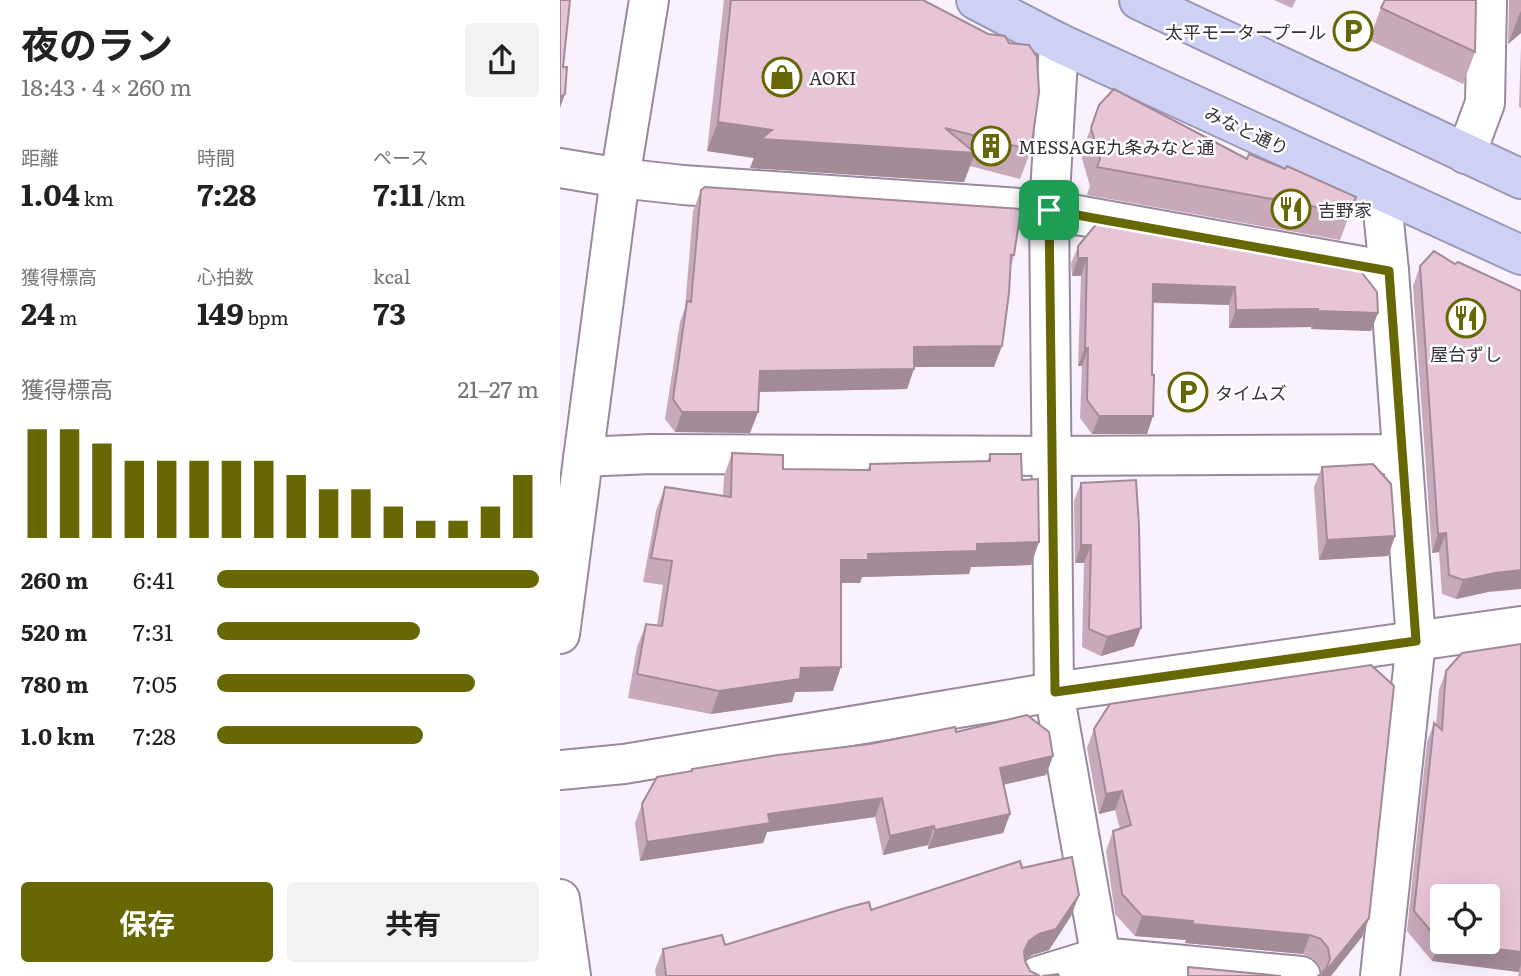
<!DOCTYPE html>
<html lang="ja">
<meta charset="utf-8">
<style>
:root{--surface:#fff;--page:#f2f2f2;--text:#222;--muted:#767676;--accent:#676803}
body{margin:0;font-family:Literata,"Noto Sans JP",serif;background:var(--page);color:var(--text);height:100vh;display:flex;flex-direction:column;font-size:26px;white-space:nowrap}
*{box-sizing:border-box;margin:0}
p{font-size:23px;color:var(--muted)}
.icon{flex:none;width:38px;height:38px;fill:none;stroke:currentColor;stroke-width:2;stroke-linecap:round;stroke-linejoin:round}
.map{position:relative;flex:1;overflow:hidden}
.side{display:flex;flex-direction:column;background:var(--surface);width:560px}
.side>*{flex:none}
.fabs{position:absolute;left:870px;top:884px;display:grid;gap:14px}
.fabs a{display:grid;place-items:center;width:70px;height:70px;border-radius:7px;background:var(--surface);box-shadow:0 7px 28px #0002;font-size:35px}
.pin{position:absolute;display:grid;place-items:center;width:60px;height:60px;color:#fff;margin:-30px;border-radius:14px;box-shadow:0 4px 10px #0006}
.round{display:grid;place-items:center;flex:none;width:74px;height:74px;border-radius:7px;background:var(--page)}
.headline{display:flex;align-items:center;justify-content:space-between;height:119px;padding:0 21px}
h1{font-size:38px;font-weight:700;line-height:52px}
.metrics{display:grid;grid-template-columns:repeat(3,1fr);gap:10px;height:119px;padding:7px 21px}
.metrics div{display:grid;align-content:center}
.metrics b{font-size:30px;font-weight:700}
.metrics small{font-size:19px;font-weight:400}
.metrics p{font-size:19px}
.chart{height:196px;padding:14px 21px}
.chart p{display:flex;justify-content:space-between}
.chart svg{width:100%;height:126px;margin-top:7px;stroke:var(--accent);stroke-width:6}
.primary-button{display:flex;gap:14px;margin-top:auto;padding:14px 21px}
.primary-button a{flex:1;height:80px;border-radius:7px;background:var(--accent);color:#fff;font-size:28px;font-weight:700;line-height:80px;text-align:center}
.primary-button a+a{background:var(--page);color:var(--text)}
ul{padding:0 21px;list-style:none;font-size:23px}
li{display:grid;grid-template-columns:112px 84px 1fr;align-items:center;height:52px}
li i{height:18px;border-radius:9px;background:var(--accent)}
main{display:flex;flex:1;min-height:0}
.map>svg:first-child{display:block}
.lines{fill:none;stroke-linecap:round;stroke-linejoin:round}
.street-casing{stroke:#98899f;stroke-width:42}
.secondary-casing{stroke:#98899f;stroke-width:42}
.highway-casing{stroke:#9a98b4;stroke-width:42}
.street{stroke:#fff;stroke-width:38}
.secondary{stroke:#fff;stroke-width:38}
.highway{stroke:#cfd0f5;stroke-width:38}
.wall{fill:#c7a9b9}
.shaded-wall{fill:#a28a96}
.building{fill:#e7c5d7;stroke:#a28a96;stroke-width:2;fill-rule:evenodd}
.route-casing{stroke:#fff;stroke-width:14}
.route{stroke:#676803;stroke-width:9}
.labels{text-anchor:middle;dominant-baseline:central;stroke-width:5;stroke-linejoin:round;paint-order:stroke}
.poi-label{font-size:18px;fill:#37313a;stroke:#fff;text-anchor:start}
.street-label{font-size:18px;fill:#37313a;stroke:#fff}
</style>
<main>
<section class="side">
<div class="headline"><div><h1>夜のラン</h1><p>18:43 · 4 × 260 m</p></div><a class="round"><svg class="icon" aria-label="share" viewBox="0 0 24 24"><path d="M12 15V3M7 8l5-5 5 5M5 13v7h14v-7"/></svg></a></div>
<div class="metrics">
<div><p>距離</p><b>1.04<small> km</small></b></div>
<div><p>時間</p><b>7:28</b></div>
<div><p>ペース</p><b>7:11<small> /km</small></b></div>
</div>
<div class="metrics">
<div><p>獲得標高</p><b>24<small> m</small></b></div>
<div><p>心拍数</p><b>149<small> bpm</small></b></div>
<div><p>kcal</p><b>73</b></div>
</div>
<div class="chart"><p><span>獲得標高</span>21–27 m</p>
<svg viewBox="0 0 160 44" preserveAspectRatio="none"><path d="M5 44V6M15 44V6M25 44V11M35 44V17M45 44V17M55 44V17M65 44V17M75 44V17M85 44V22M95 44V27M105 44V27M115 44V33M125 44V38M135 44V38M145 44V33M155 44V22"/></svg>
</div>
<ul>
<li><b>260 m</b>6:41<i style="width:100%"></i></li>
<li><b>520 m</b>7:31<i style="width:63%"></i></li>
<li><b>780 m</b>7:05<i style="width:80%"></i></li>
<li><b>1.0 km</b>7:28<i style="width:64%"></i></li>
</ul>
<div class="primary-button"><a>保存</a><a>共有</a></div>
</section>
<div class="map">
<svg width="961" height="976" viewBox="0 0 961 976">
<rect width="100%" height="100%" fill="#f9f2fc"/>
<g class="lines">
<defs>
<path id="street" d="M 499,43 L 489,210 L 494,692 L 544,976
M 906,154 L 925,103 L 927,0
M 60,178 L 123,185 L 489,210 L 829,271
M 0,770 L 64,764 L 494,692 L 961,626
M 478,976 L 540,957 L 741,976"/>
<path id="secondary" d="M 0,168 L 60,178
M 23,457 L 90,454 L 492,456 L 841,454
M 0,634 L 60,178 L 89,0
M 0,899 L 11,976
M 820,976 L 856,641 L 829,271 L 821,191"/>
<path id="highway" d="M 416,0 L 499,43 L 961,255
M 579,0 L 961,179"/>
</defs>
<use href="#street" class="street-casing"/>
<use href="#secondary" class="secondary-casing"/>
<use href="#highway" class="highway-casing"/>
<use href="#street" class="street"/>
<use href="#secondary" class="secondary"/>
<use href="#highway" class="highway"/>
</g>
<path class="wall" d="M 164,0 L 363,0 L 471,150 L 460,179 L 410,166 L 404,182 L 190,168 L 194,158 L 147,151 Z
M 714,0 L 736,0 L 732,8 Z
M 949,0 L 961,0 L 961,33 L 948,44 Z
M 821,8 L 915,52 L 903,84 L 809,40 Z
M 961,46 L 961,108 L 959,107 Z
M 539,105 L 687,159 L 725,169 L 796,197 L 780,240 L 527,195 L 530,186 L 521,155 Z
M 141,190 L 454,255 L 451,266 L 434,367 L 354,367 L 347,389 L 199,392 L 198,412 L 190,433 L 115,432 L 105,419 L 120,322 L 125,308 L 133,211 Z
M 538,222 L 811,331 L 751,329 L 751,327 L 669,328 L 669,305 L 592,303 L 592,375 L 593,416 L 587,434 L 532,434 L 520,418 L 522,366 L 518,366 L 521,276 L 512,276 L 511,264 L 518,246 Z
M 860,266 L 928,592 L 896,599 L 882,594 L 879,552 L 872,553 L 853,286 Z
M 172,453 L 223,469 L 307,470 L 310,464 L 427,461 L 430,454 L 462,480 L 471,565 L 411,567 L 409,574 L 302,577 L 300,583 L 281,583 L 273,691 L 235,692 L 232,702 L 151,714 L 68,698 L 77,647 L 86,624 L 97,625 L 103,585 L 83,582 L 96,511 L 105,487 L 163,496 L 164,476 Z
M 762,467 L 835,536 L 828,556 L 759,560 L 754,487 Z
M 521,483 L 574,646 L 541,656 L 522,647 L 524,563 L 515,563 L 514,501 Z
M 961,644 L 961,976 L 958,976 L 959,972 L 872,961 L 847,931 L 867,742 L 874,723 L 876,725 L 879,690 L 886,671 Z
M 534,729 L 809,918 L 802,937 L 762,973 L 761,968 L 754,959 L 743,954 L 625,943 L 626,940 L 575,936 L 555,914 L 546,851 L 553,831 L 560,829 L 555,810 L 539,814 L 527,748 Z
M 396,732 L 493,756 L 486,775 L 443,785 L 450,814 L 443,833 L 368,849 L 368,845 L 323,855 L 315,817 L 207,832 L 203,843 L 80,861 L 75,823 L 82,804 L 131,771 L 132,769 Z
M 462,868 L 519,895 L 511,916 L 489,950 L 472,955 L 465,960 L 470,971 L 480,976 L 96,976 L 95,970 L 103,949 L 165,945 L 311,910 Z"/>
<path class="shaded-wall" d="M 961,11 L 961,33 L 948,44 L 960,13 Z
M 5,94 L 0,108 L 0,97 Z
M 158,122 L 415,153 L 404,182 L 190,168 L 194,158 L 147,151 Z
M 518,258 L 527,258 L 521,276 L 512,276 Z
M 593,284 L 675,287 L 669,305 L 586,302 Z
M 758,309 L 751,327 L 669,328 L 676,310 Z
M 757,311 L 818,313 L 811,331 L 751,329 Z
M 442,346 L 434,367 L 347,367 L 354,347 Z
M 525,348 L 528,348 L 522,366 L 518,366 Z
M 354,369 L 347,389 L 192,392 L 200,371 Z
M 122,412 L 198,412 L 190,433 L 115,432 Z
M 539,416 L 593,416 L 587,434 L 532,434 Z
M 886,533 L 879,552 L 872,553 L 878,534 Z
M 835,536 L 828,556 L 759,560 L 767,540 Z
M 479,542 L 471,565 L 411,567 L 409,574 L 302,577 L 300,583 L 272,583 L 281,560 L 308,554 L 417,544 Z
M 521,545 L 531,545 L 524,563 L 515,563 Z
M 961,570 L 961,589 L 928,592 L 896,599 L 903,580 L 935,573 Z
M 581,628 L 574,646 L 541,656 L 547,637 Z
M 281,667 L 273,691 L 235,692 L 232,702 L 151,714 L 159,691 L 241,668 Z
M 493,756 L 486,775 L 433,787 L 440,768 Z
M 562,791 L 555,810 L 539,814 L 546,794 Z
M 322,798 L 315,817 L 207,832 L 203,843 L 80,861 L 87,842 L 208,814 Z
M 450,814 L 443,833 L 368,849 L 375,830 Z
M 374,826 L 368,845 L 323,855 L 330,836 Z
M 519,895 L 511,916 L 489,950 L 472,955 L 462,962 L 464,951 L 469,941 Z
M 582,916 L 633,921 L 626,940 L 575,936 Z
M 809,918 L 802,937 L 771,976 L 762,976 Z
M 632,924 L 750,935 L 743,954 L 625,943 Z
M 880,942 L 961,952 L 961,965 L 959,972 L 872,961 Z"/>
<path class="building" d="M 0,0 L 10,0 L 3,67 L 7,67 L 5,94 L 0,97 Z
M 171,0 L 363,0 L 428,34 L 445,36 L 449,43 L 469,45 L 477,57 L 479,92 L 471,150 L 385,128 L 415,153 L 201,139 L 212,130 L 158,122 Z
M 825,0 L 916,0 L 915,52 L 821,8 Z
M 554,89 L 687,159 L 689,154 L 725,169 L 727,166 L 796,197 L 789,213 L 537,167 L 540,159 L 531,128 L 539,105 Z
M 145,187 L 461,209 L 454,255 L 451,255 L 449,293 L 442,346 L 354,347 L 354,369 L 200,371 L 198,412 L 122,412 L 113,399 L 127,301 L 131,302 L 141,190 Z
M 538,222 L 799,269 L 817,292 L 818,313 L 757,311 L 758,309 L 676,310 L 675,287 L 593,284 L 592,375 L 594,375 L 593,416 L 539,416 L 527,400 L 528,348 L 525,348 L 527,258 L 518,258 L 518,246 Z
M 874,251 L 895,264 L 898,262 L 961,291 L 961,570 L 935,573 L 903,580 L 889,575 L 886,533 L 878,534 L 860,266 Z
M 172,453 L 223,455 L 223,469 L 310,470 L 310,464 L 430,461 L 430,454 L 461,454 L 462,480 L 478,479 L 479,542 L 417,544 L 417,551 L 308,554 L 308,560 L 281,560 L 281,667 L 241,668 L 240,679 L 159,691 L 77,674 L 86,624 L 102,626 L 112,561 L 91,558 L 105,487 L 171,497 Z
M 813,464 L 831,484 L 835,536 L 767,540 L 762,467 Z
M 576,480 L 579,526 L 581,628 L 547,637 L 529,629 L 531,545 L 521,545 L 521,483 Z
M 961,644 L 961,952 L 880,942 L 854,911 L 874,723 L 882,730 L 886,671 L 902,653 ZM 882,896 L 928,896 L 928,942 L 882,942 Z
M 811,665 L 834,686 L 809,918 L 762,976 L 758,976 L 766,969 L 770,959 L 768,948 L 761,939 L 750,935 L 632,924 L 633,921 L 582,916 L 562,894 L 553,831 L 571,825 L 562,791 L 546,794 L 534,729 L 550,704 Z
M 467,715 L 489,732 L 493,756 L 440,768 L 450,814 L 375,830 L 374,826 L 330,836 L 322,798 L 208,814 L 210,823 L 87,842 L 82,804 L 97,777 L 132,771 L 132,769 L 218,755 L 310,744 L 395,727 L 396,732 Z
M 512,857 L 519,895 L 496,929 L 479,934 L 469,941 L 464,951 L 465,961 L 470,971 L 480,976 L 106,976 L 103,949 L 162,935 L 165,945 L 285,908 L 309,902 L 311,910 L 460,861 L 462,868 Z
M 628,967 L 721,976 L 628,976 Z
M 498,974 L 499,976 L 482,976 Z"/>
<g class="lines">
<defs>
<path id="route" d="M 489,210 L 829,271 L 856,641 L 495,692 Z"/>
</defs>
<use href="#route" class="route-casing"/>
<use href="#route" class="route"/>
</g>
<defs>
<symbol id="parking-ring" viewBox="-11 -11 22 22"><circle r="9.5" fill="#fff" stroke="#676803" stroke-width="1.5"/><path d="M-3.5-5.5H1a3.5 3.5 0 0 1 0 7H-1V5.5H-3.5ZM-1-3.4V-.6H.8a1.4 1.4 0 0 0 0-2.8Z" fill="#676803"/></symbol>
<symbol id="shop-ring" viewBox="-11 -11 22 22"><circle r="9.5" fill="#fff" stroke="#676803" stroke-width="1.5"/><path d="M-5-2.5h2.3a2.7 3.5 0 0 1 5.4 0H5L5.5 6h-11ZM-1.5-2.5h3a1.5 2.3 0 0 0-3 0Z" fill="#676803"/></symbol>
<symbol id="building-ring" viewBox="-11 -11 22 22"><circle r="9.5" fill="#fff" stroke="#676803" stroke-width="1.5"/><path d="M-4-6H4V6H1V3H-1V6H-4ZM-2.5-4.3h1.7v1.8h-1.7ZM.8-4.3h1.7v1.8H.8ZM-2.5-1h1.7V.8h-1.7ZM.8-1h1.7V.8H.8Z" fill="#676803"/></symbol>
<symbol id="restaurant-ring" viewBox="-11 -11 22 22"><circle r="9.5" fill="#fff" stroke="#676803" stroke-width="1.5"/><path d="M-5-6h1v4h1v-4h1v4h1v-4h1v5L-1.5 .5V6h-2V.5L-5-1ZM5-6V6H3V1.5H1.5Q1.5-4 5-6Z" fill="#676803"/></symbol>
</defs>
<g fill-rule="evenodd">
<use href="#parking-ring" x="771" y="9" width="44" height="44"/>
<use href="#shop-ring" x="200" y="55" width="44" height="44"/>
<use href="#building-ring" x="409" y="124" width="44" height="44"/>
<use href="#restaurant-ring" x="709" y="187" width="44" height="44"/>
<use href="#restaurant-ring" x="884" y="296" width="44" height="44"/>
<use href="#parking-ring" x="606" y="370" width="44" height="44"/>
</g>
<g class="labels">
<g class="poi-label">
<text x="766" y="31" text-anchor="end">太平モータープール</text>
<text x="249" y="77">AOKI</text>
<text x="458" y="146">MESSAGE九条みなと通</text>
<text x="758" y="209">吉野家</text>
<text x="906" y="353" text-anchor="middle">屋台ずし</text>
<text x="655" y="392">タイムズ</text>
</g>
<g class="street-label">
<text transform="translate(687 130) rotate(25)">みなと通り</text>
</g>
</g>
</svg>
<div class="fabs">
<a><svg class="icon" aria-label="locate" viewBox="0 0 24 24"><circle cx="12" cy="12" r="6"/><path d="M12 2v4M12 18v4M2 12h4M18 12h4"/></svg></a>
</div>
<div class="pin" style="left:489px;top:210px;background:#1e9e55"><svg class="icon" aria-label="arrive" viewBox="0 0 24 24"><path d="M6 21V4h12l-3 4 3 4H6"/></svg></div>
</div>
</main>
